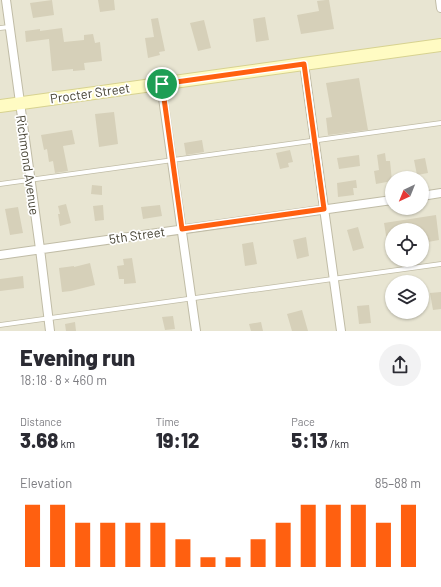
<!DOCTYPE html>
<meta charset="utf-8">
<style>
:root{--surface:#fff;--page:#f2f2f3;--text:#2b2b33;--muted:#7c7c81;--accent:#ff6010}
body{margin:0;font-family:Barlow,sans-serif;background:var(--page);color:var(--text);height:100vh;display:flex;flex-direction:column;font-size:15px;white-space:nowrap}
*{box-sizing:border-box;margin:0}
p{font-size:13px;color:var(--muted)}
.icon{flex:none;width:22px;height:22px;fill:none;stroke:currentColor;stroke-width:2;stroke-linecap:round;stroke-linejoin:round}
.map{position:relative;height:331px;overflow:hidden}
.drawer{display:flex;flex-direction:column;background:var(--surface);flex:1}
.drawer>*{flex:none}
.needle{width:26px;rotate:223deg}
.buttons{position:absolute;left:385px;top:171px;display:grid;gap:8px}
.buttons a{display:grid;place-items:center;width:44px;height:44px;border-radius:50%;background:var(--surface);box-shadow:0 1px 3px #0004;font-size:20px}
.pin{position:absolute;display:grid;place-items:center;width:34px;height:34px;color:#fff;margin:-17px;border:2px solid #fff;border-radius:50%;box-shadow:0 1px 4px #0007}
.round{display:grid;place-items:center;flex:none;width:42px;height:42px;border-radius:21px;background:var(--page)}
.headline{display:flex;align-items:center;justify-content:space-between;height:68px;padding:0 20px}
h1{font-size:22px;font-weight:800;line-height:30px}
.figures{display:grid;grid-template-columns:repeat(3,1fr);gap:6px;height:68px;padding:4px 20px}
.figures div{display:grid;align-content:center}
.figures b{font-size:20px;font-weight:800}
.figures small{font-size:11px;font-weight:400}
.figures p{font-size:11px}
.chart{height:112px;padding:8px 20px}
.chart p{display:flex;justify-content:space-between}
.chart svg{width:100%;height:72px;margin-top:4px;stroke:var(--accent);stroke-width:6}
.map>svg:first-child{display:block}
.residential{fill:#e8e5d2;fill-rule:evenodd}
.building{fill:#d6d0b9}
.lines{fill:none;stroke-linecap:round;stroke-linejoin:round}
.service-casing{stroke:#c0bca6;stroke-width:5.5}
.minor-casing{stroke:#c0bca6;stroke-width:10}
.secondary-casing{stroke:#d7d290;stroke-width:14}
.service{stroke:#fff;stroke-width:4}
.minor{stroke:#fff;stroke-width:8}
.secondary{stroke:#fffbc3;stroke-width:12}
.route-casing{stroke:#fff;stroke-width:8}
.route{stroke:#ff6010;stroke-width:5}
.labels{text-anchor:middle;dominant-baseline:central;stroke-width:3.5;stroke-linejoin:round;paint-order:stroke}
.street-label{font-size:13px;fill:#464334;stroke:#fff}
</style>
<div class="map">
<svg width="441" height="331" viewBox="0 0 441 331">
<rect width="100%" height="100%" fill="#f4f2e4"/>
<path class="residential" d="M 0,0 L 441,0 L 441,331 L 0,331 ZM 392,178 L 422,178 L 422,208 L 392,208 ZM 392,230 L 422,230 L 422,260 L 392,260 ZM 392,282 L 422,282 L 422,312 L 392,312 Z"/>
<path class="building" d="M 52,0 L 54,15 L 33,18 L 30,3 Z
M 98,0 L 114,0 L 115,10 L 100,12 Z
M 326,0 L 329,0 L 334,29 L 301,34 L 297,15 L 319,11 L 317,1 Z
M 265,17 L 269,40 L 256,42 L 253,19 Z
M 158,18 L 165,51 L 159,52 L 160,55 L 148,58 L 145,38 L 154,37 L 151,19 Z
M 204,20 L 211,48 L 198,51 L 190,23 Z
M 62,28 L 64,42 L 84,40 L 84,35 L 93,34 L 95,43 L 100,42 L 102,61 L 84,63 L 85,70 L 73,71 L 73,69 L 52,71 L 49,39 L 26,42 L 25,31 L 40,29 L 40,31 Z
M 359,78 L 368,130 L 328,135 L 326,118 L 332,117 L 326,83 Z
M 114,112 L 118,144 L 99,147 L 95,114 Z
M 72,130 L 75,144 L 63,146 L 68,171 L 55,173 L 53,161 L 49,162 L 47,149 L 44,150 L 41,135 Z
M 202,140 L 204,152 L 186,155 L 184,143 Z
M 290,150 L 293,162 L 288,163 L 289,167 L 280,169 L 276,153 Z
M 385,153 L 386,161 L 390,161 L 392,181 L 376,184 L 374,171 L 379,170 L 377,155 Z
M 359,155 L 360,166 L 339,169 L 337,158 Z
M 425,158 L 428,173 L 417,175 L 414,160 Z
M 356,180 L 357,188 L 353,188 L 354,195 L 338,197 L 337,183 Z
M 92,185 L 102,186 L 102,195 L 91,194 Z
M 66,204 L 71,223 L 60,226 L 58,214 L 60,214 L 58,206 Z
M 103,205 L 104,220 L 95,221 L 93,206 Z
M 160,205 L 162,216 L 143,219 L 141,207 Z
M 18,207 L 23,233 L 10,235 L 5,209 Z
M 436,215 L 439,240 L 428,242 L 427,236 L 422,237 L 422,230 L 392,230 L 392,247 L 388,248 L 384,223 Z
M 358,227 L 364,248 L 353,251 L 347,230 Z
M 306,237 L 309,256 L 297,259 L 293,240 Z
M 253,242 L 257,264 L 245,266 L 242,244 Z
M 132,258 L 136,283 L 124,284 L 124,279 L 119,279 L 117,266 L 124,265 L 123,259 Z
M 90,263 L 95,285 L 71,291 L 62,292 L 59,268 L 74,266 L 74,267 Z
M 23,276 L 24,288 L 0,291 L 0,279 Z
M 441,292 L 441,309 L 433,310 L 430,293 Z
M 369,305 L 371,323 L 359,324 L 357,306 Z
M 302,310 L 308,331 L 292,331 L 287,314 Z
M 173,316 L 175,329 L 165,330 L 162,317 Z
M 75,322 L 76,331 L 66,331 L 65,324 Z
M 261,322 L 263,331 L 251,331 L 249,324 Z"/>
<g class="lines">
<defs>
<path id="service" d="M 0,28 L 9,27
M 0,184 L 441,123
M 0,325 L 441,264"/>
<path id="minor" d="M 6,0 L 40,249 L 50,331
M 440,0 L 441,8
M 304,64 L 341,331
M 161,84 L 196,331
M 422,196 L 441,193
M 0,255 L 392,200"/>
<path id="secondary" d="M 0,106 L 441,45"/>
</defs>
<use href="#service" class="service-casing"/>
<use href="#minor" class="minor-casing"/>
<use href="#secondary" class="secondary-casing"/>
<use href="#service" class="service"/>
<use href="#minor" class="minor"/>
<use href="#secondary" class="secondary"/>
</g>
<g class="lines">
<defs>
<path id="route" d="M 304,64 L 324,209 L 182,229 L 162,84 Z"/>
</defs>
<use href="#route" class="route-casing"/>
<use href="#route" class="route"/>
</g>
<g class="labels">
<g class="street-label">
<text transform="translate(90 93) rotate(-8)">Procter Street</text>
<text transform="translate(28 165) rotate(82)">Richmond Avenue</text>
<text transform="translate(137 235) rotate(-8)">5th Street</text>
</g>
</g>
</svg>
<div class="buttons">
<a><svg class="needle" viewBox="-14 -14 28 28"><path d="M0-13l5 13h-10z" fill="#e53935"/><path d="M0 13l5-13h-10z" fill="#7c7c81"/></svg></a>
<a><svg class="icon" aria-label="locate" viewBox="0 0 24 24"><circle cx="12" cy="12" r="6"/><path d="M12 2v4M12 18v4M2 12h4M18 12h4"/></svg></a>
<a><svg class="icon" aria-label="layers" viewBox="0 0 24 24"><path d="M12 4l9 5-9 5-9-5zM3 14l9 5 9-5"/></svg></a>
</div>
<div class="pin" style="left:162px;top:84px;background:#1e9e55"><svg class="icon" aria-label="arrive" viewBox="0 0 24 24"><path d="M6 21V4h12l-3 4 3 4H6"/></svg></div>
</div>
<section class="drawer">
<div class="headline"><div><h1>Evening run</h1><p>18:18 · 8 × 460 m</p></div><a class="round"><svg class="icon" aria-label="share" viewBox="0 0 24 24"><path d="M12 15V3M7 8l5-5 5 5M5 13v7h14v-7"/></svg></a></div>
<div class="figures">
<div><p>Distance</p><b>3.68<small> km</small></b></div>
<div><p>Time</p><b>19:12</b></div>
<div><p>Pace</p><b>5:13<small> /km</small></b></div>
</div>
<div class="chart"><p><span>Elevation</span>85–88 m</p>
<svg viewBox="0 0 160 44" preserveAspectRatio="none"><path d="M5 44V6M15 44V6M25 44V17M35 44V17M45 44V17M55 44V17M65 44V27M75 44V38M85 44V38M95 44V27M105 44V17M115 44V6M125 44V6M135 44V6M145 44V17M155 44V6"/></svg>
</div>
</section>
